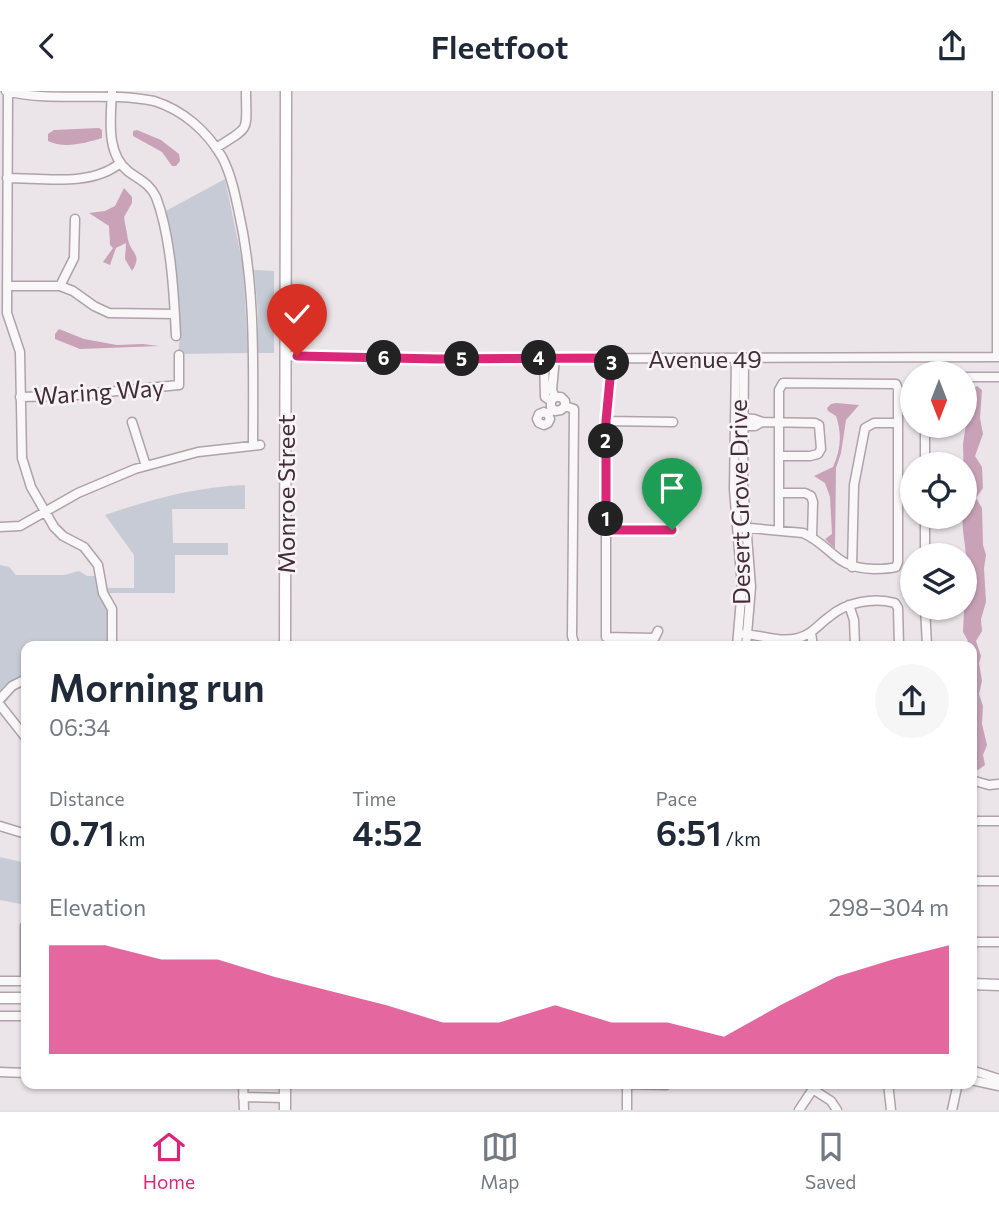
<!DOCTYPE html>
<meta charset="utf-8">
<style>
:root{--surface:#fff;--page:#f6f6f7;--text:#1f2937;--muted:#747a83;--line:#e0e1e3;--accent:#db2777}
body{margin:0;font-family:Commissioner,sans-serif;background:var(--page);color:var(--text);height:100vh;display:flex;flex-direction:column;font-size:26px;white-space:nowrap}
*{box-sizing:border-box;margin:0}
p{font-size:23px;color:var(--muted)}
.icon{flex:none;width:38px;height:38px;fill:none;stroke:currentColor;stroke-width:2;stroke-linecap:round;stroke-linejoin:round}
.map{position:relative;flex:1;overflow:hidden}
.details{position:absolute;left:21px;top:550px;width:956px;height:448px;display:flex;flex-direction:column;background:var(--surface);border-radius:14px;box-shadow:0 2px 5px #0004}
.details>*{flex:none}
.needle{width:46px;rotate:180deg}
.buttons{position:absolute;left:900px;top:270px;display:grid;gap:14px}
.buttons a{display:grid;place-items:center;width:77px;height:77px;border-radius:50%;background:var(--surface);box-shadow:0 2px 5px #0004;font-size:35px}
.pin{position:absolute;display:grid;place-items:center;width:60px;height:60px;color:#fff;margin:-72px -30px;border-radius:50% 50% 50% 0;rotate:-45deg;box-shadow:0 0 7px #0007}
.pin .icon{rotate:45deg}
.km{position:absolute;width:35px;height:35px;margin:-18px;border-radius:50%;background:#222;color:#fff;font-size:19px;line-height:35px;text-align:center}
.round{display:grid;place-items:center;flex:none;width:74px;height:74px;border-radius:37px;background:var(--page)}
.head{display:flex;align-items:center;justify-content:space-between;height:119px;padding:0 28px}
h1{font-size:38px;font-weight:600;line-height:52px}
.metrics{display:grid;grid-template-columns:repeat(3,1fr);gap:10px;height:119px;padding:7px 28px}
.metrics div{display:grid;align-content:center}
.metrics b{font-size:35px;font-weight:600}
.metrics small{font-size:19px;font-weight:400}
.metrics p{font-size:19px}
.chart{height:196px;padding:14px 28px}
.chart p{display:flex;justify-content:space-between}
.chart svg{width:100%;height:126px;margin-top:7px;fill:var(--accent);opacity:.7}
header{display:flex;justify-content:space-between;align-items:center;height:91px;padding:0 28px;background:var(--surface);font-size:32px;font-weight:600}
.menu{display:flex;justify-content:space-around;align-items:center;height:98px;border-top:2px solid var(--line);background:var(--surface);font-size:19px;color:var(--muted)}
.menu a{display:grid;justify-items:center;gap:4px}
.menu .on{color:var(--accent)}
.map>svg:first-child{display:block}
.green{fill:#c6cbd5}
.water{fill:#c9a2b8}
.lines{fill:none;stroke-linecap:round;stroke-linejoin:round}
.minor-casing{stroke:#afa2a8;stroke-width:11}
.major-casing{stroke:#b6a4ad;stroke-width:13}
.minor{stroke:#faf7f8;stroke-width:8}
.major{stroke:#fff;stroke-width:10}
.route-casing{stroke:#fff;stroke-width:14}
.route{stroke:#db2777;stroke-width:9}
.labels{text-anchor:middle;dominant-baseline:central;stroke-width:5;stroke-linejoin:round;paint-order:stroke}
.street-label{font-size:24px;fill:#432d37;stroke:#f8f4f6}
</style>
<header><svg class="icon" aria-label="back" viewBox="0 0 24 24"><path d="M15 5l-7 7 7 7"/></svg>Fleetfoot<svg class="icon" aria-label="share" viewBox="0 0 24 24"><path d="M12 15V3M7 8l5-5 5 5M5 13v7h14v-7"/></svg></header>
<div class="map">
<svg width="999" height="1019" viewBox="0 0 999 1019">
<rect width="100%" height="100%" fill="#ebe4e8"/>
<path class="green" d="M 225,88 L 243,175 L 248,262 L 178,263 C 185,216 173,166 164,121 Z
M 254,179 L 274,180 L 274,262 L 258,262 L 258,220 Z
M 245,394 L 245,418 L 172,418 L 173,452 L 228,452 L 228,464 L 175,464 L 175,502 L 107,502 L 107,555 L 26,555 L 26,594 L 15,600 L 4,613 L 0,610 L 0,474 L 9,476 L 16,484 L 65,484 L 79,480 L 87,485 L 97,485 L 106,497 L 134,497 L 134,464 L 105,424 C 151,408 196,396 245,394 Z
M 0,766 L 26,772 L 26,814 L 0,809 Z"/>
<path class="water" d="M 99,37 L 102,39 L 102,47 C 86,52 64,58 48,50 L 48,43 L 54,39 Z
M 137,39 L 161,49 L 179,63 L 180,70 L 176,75 L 172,75 L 162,61 L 133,45 L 133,40 Z
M 124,97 L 132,106 L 132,112 L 124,126 C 125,134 127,141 128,149 C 131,162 143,164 132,180 L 125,168 L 126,152 L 116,157 L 110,174 L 103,171 L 113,157 L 110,154 L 109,135 L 89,122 L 105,120 L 115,115 Z
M 59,238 L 84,248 L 117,254 L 143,253 L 159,255 L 80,258 L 55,248 L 55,243 Z
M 977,295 L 982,299 L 980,327 L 983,343 L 975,365 L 982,376 L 983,397 L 976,407 L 982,417 L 983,454 L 986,464 L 984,477 L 986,511 L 981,528 L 982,540 L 976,550 L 981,565 L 979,572 L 982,590 L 979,603 L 983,615 L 982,633 L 987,654 L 983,664 L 985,674 L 978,679 L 971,678 L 971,654 L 976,649 L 971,640 L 971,555 L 963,555 L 968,550 L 963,541 C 964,517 966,492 966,468 C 966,448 956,424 970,408 L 967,404 L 964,389 L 963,353 L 967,326 L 964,303 Z
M 836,312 L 859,314 L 846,329 L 841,362 L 836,377 L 835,458 L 825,448 L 832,443 L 830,406 L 825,392 L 814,385 L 833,376 C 841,359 842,342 836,325 L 828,320 L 827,317 L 831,313 Z"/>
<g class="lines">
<defs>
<path id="minor" d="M 6,0 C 54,12 106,0 154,10 C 183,19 207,40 222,66 C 231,83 235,103 239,122 C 256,198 253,276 253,354
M 112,0 C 111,26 105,63 129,81 C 140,89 150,93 156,106 C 171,145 174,203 176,245
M 8,1 L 7,222 L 20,261 L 22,367 L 31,396 L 54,436 L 63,445 L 84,456 L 98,474 L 103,502 L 112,518 L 112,555
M 216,57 C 252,34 246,42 246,0
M 7,87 C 42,87 92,96 120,72
M 7,195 L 60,195 L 73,200 L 94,215 L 109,222 L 175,223
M 60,195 L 74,167 L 75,128
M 286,265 L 438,268 L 999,266
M 997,266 L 997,0
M 544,267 L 545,306 L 551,310 L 551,316 L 555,320 L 561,319 L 565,315 L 565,310 L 561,306 L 555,306 L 551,310
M 555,267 L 552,299 L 555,306
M 612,267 L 606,330 L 606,546 L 653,547
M 736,267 L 734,398 L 742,496 L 737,555
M 744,267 L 743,394 L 751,496 L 746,555
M 964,286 L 999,286
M 20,306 L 66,305 L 179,294 L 179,264
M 565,315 L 574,318 L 572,545 L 575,555
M 548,323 L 544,321 L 539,323 L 537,328 L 539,332 L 544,334 L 548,332 L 550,328 L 548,323 L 553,318
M 740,327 L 754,328 L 762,331 L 815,332 L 819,334 L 821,358 L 818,363 L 810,365 L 779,365
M 606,330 L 673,331
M 132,331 L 146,375
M 925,334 L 925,373
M 738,335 L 755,335 L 762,331
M 779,402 L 805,402 L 811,405 L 813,411 L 812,446
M 925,425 L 925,464
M 0,436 L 20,435 L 78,402 L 135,378 L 198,361 L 260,354
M 739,436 L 803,442 C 834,456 833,477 874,478 C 882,478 889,478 896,476 L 898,471 L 898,298 L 896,293 L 783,292 L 779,299 L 779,439
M 606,439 L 672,439
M 852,476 L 854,394 L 865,337 L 874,332 L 898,332
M 849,514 L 854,529 L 855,555
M 925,516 L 927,555
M 811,542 L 813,555
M 744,543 C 762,544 779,552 798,547 C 811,544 818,534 829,526 C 846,511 874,506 895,512 L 898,517 L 899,555
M 651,554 L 658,540
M 0,608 L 12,595 L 26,588
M 0,614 L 26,647
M 971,689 L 989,694 L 999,693
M 971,730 L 999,730
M 0,735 L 26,743
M 971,790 L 999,790
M 25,835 L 25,890
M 971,851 L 999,851
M 0,890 L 26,890
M 0,925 L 26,925
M 971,979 L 999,988
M 0,981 L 26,982
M 971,989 L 999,995
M 243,992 L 244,1019
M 888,992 L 891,1019
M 627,993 L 666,994
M 814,999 L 831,1010 L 837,1019
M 243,1006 L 285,1007
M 627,1019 L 627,992
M 799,1019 L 817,992
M 952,1019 L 958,992"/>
<path id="major" d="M 285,555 L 286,0
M 971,893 L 999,894
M 0,907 L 26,907
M 285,992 L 285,1019"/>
</defs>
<use href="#minor" class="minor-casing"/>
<use href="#major" class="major-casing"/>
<use href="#minor" class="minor"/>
<use href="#major" class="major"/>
</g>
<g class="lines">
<defs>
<path id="route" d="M 297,265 L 438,268 L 612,267 L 606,330 L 606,439 L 672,439"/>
</defs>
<use href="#route" class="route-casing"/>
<use href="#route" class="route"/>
</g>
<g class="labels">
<g class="street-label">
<text x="705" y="267">Avenue 49</text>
<text transform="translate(99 300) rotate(-4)">Waring Way</text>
<text transform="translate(285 403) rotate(-90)">Monroe Street</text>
<text transform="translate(739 411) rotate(-91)">Desert Grove Drive</text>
</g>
</g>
</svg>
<div class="buttons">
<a><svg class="needle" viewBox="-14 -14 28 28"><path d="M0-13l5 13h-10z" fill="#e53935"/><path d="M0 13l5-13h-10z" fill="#747a83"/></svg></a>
<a><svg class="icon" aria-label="locate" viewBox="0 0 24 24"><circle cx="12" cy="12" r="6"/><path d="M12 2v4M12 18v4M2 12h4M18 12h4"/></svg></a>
<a><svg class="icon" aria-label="layers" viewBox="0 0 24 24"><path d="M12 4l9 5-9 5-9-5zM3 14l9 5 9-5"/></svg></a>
</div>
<div class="pin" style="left:672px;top:439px;background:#1e9e55"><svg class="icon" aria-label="arrive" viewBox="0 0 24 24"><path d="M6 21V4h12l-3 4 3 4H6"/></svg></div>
<div class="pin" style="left:297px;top:265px;background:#d93025"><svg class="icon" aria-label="check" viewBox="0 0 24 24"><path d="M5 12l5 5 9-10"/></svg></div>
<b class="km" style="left:606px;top:428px">1</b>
<b class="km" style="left:606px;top:350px">2</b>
<b class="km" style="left:612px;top:272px">3</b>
<b class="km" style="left:539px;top:267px">4</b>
<b class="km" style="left:462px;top:268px">5</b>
<b class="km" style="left:384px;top:267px">6</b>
<section class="details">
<div class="head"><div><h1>Morning run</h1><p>06:34</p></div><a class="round"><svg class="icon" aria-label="share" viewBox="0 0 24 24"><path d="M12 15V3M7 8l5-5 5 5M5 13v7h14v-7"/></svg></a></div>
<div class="metrics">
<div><p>Distance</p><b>0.71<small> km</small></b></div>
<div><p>Time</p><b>4:52</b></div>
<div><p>Pace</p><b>6:51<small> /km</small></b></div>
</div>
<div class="chart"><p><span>Elevation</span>298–304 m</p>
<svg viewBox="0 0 160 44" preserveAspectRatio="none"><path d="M0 44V6L10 6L20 11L30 11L40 17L50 22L60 27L70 33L80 33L90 27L100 33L110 33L120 38L130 27L140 17L150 11L160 6V44z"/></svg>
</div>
</section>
</div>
<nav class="menu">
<a class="on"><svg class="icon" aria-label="home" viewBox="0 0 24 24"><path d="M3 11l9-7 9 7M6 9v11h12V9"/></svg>Home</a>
<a><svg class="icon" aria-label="map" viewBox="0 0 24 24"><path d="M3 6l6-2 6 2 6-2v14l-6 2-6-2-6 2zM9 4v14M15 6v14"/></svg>Map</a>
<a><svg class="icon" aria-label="saved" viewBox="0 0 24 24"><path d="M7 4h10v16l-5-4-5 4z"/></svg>Saved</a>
</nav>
